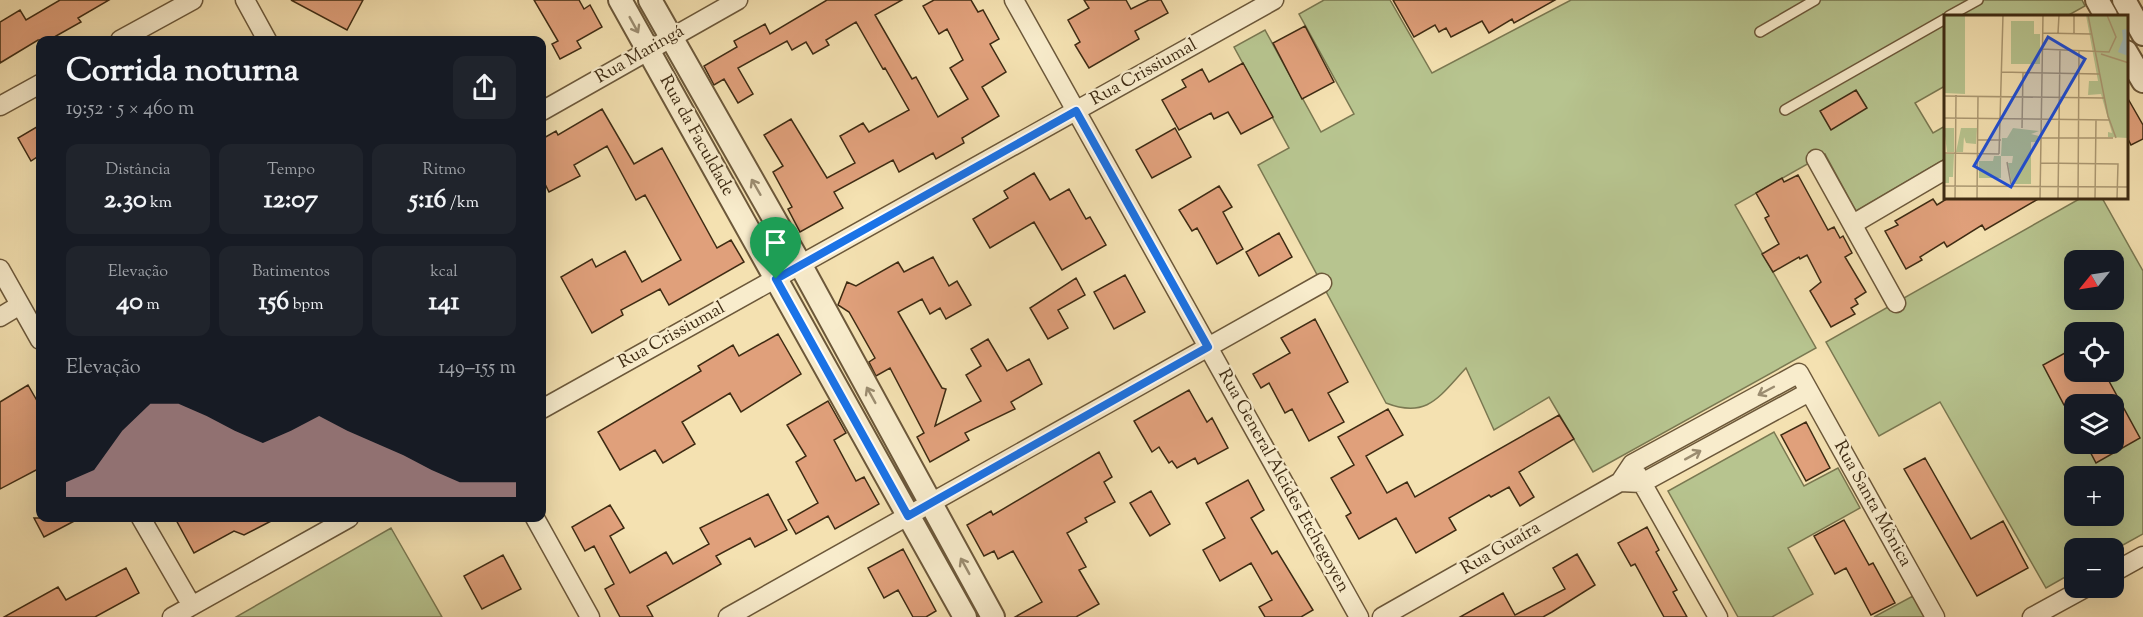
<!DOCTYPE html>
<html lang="pt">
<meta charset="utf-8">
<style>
:root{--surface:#171b24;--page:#20242c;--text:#f1f3f6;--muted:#9ea1a6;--accent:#c59692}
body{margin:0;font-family:"Sorts Mill Goudy",serif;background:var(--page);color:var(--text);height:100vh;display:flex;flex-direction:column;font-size:22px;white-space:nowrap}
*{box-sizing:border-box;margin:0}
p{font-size:20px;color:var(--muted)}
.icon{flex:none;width:33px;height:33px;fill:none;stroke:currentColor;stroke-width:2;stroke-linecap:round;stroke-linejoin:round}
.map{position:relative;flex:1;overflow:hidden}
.side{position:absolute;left:36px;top:36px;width:510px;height:486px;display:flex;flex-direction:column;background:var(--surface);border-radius:12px;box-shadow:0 6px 24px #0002}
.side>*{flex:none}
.needle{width:39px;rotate:240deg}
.fabs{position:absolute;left:2064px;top:250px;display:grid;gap:12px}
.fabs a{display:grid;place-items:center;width:60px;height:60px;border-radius:12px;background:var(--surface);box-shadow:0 6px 24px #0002;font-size:30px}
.pin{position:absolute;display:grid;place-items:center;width:51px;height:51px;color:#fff;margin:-62px -26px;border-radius:50% 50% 50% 0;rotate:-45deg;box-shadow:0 0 6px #0007}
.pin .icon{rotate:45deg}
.round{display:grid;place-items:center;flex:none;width:63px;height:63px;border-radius:12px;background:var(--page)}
.headline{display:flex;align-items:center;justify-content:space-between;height:102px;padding:0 30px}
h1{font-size:33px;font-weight:700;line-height:45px}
.figures{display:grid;grid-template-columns:repeat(3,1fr);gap:9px;height:102px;padding:6px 30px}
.figures div{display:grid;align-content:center;border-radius:12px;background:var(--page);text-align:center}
.figures b{font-size:26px;font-weight:700}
.figures small{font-size:16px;font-weight:400}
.figures p{font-size:16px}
.chart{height:168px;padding:12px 30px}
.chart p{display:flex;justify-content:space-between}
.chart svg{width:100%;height:108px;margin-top:6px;fill:var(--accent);opacity:.7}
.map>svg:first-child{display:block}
.green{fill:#b7c48f;stroke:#7a7851;stroke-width:1.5;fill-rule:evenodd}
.building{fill:#e0a07b;stroke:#3e2b13;stroke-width:1.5}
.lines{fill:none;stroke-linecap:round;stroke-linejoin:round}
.service-casing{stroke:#6c583a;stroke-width:12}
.minor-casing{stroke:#6c583a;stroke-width:21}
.tertiary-casing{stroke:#6c583a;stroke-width:26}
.service{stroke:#f8eccc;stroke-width:9}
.minor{stroke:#f8eccc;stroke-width:18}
.tertiary{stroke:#f8eccc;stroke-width:22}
.oneway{stroke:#9b8c70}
.route-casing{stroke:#fff;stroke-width:12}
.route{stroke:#1a73e8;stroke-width:8}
.labels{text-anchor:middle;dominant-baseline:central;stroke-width:4.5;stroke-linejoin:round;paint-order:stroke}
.street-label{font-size:18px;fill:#3e2b13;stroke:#f8eccc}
.inset-road{fill:none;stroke:#ab9872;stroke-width:1.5}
.view{fill:#1d4ed8;fill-opacity:0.15;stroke:#1d4ed8;stroke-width:3}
.inset-edge{fill:none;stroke:#3e2b13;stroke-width:3}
</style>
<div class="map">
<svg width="2143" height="617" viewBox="0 0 2143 617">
<rect width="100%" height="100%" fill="#f4e1b1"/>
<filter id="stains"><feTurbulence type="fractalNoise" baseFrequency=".00333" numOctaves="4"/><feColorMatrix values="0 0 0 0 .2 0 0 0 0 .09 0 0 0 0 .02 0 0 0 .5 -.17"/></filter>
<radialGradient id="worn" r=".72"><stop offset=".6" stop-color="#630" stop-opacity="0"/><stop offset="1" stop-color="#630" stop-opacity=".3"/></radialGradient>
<path class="green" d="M 1324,0 L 1390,0 L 1432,73 L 1571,0 L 2082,0 L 2085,6 L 2067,16 L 1945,16 L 1945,86 L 1915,103 L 1933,133 L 1945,126 L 1945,159 L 1856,211 L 1825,154 L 1735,205 L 1816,348 L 1593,472 L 1549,397 L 1494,430 L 1466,368 C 1439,397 1427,419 1386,403 L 1258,165 L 1289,148 L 1234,47 L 1265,30 L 1321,132 L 1354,114 L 1299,14 Z
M 2081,198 L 2102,198 L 2143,271 L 2143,534 L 2114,550 L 2074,549 L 2074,572 L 2046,588 L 1940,402 L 1879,436 L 1826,342 ZM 2074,261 L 2114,261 L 2114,300 L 2074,300 ZM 2074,333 L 2114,333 L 2114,372 L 2074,372 ZM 2074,405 L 2114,405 L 2114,444 L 2074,444 ZM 2074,477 L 2114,477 L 2114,516 L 2074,516 Z
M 1774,432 L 1804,486 L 1838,468 L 1860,508 L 1788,548 L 1813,594 L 1772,617 L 1738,617 L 1668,491 Z
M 391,528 L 442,617 L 236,617 Z
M 1913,596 L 1925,617 L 1874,617 Z"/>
<path class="building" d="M 60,0 L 109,0 L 78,18 L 81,22 L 49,40 L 38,40 L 0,63 L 0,22 L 20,10 L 26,20 Z
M 291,0 L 363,0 L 347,30 Z
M 534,0 L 579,0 L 584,9 L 590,5 L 602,27 L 577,41 L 581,48 L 560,59 L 552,44 L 558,41 Z
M 827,0 L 902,0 L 875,15 L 912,79 L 916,77 L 938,117 L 968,99 L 950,68 L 963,60 L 947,29 L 939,34 L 923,6 L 934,0 L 971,0 L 978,12 L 983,10 L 999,39 L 990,44 L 1006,72 L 982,87 L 999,116 L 962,138 L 964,143 L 936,159 L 933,153 L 899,172 L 893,160 L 834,192 L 843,208 L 800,232 L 788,209 L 792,207 L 773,172 L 783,166 L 764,135 L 791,119 L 827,178 L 855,163 L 840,136 L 863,123 L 869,132 L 909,110 L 885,68 L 883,69 L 856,22 L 826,40 L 829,45 L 813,54 L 806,42 L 792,50 L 787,41 L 738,68 L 753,94 L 738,103 L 724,79 L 714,85 L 704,66 L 737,47 L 734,41 L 765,24 L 770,34 Z
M 1084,0 L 1126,0 L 1131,9 L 1149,0 L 1161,0 L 1168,13 L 1135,31 L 1139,39 L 1089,68 L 1075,45 L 1080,42 L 1068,20 L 1089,8 Z
M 1393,0 L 1555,0 L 1514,23 L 1512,19 L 1489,33 L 1482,21 L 1451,37 L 1446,28 L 1439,32 L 1435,25 L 1414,37 Z
M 1305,26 L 1334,82 L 1302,99 L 1273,43 Z
M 1243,63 L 1273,117 L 1241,134 L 1228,112 L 1214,119 L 1211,113 L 1179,130 L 1162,100 L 1186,87 L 1182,80 L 1202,69 L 1209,82 Z
M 1856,90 L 1867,108 L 1831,130 L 1820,111 Z
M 2127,97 L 2143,125 L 2143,139 L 2131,145 L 2127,137 Z
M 602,109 L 634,164 L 662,148 L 717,248 L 731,240 L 744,262 L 669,305 L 660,289 L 621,310 L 623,315 L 592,333 L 561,277 L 592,259 L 596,267 L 625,251 L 642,282 L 681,260 L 645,195 L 636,200 L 607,146 L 574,165 L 580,176 L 549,192 L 542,178 L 542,139 L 556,131 L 558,135 Z
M 40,125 L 40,155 L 31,161 L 18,138 Z
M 1175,128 L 1191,157 L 1152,178 L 1136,150 Z
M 1034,173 L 1050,200 L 1069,189 L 1086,219 L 1090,217 L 1106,245 L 1062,270 L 1034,222 L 990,248 L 973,219 L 1008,198 L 1004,191 Z
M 1798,175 L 1828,230 L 1834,227 L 1840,238 L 1843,236 L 1852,253 L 1845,257 L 1866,292 L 1855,299 L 1858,304 L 1851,308 L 1855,314 L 1831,327 L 1810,291 L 1821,282 L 1807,255 L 1800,259 L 1799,257 L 1773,272 L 1762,254 L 1779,244 L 1765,218 L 1769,216 L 1756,193 L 1782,178 L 1784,182 Z
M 1219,186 L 1232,207 L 1223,212 L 1243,249 L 1217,264 L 1197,228 L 1192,231 L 1179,210 Z
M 1948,198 L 2040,198 L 1985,230 L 1982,225 L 1947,247 L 1944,242 L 1920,257 L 1922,260 L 1906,269 L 1885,231 L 1898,225 L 1895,221 L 1933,199 L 1937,205 Z
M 1279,233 L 1292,257 L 1259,276 L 1246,252 Z
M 933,257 L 949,286 L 957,281 L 971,305 L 946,319 L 940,308 L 930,314 L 922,299 L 898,312 L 942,388 L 946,389 L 935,426 L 981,401 L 966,375 L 981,366 L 971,349 L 988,339 L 1007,371 L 1029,359 L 1042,384 L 1011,402 L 1015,409 L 965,433 L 969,440 L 930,462 L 917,437 L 924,433 L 890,368 L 876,376 L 869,362 L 875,358 L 849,312 L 838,305 L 847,282 L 856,286 L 898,262 L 904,272 Z
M 1125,275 L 1145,312 L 1114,329 L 1094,292 Z
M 1076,278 L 1085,295 L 1058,310 L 1068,328 L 1048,339 L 1030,308 Z
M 1315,319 L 1348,382 L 1328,393 L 1344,422 L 1309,441 L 1292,409 L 1285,413 L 1269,383 L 1261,388 L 1253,374 L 1290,353 L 1281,338 Z
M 778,334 L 801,374 L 741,412 L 730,393 L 682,422 L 695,444 L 663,463 L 655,450 L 620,470 L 598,432 L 701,371 L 698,366 L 733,345 L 739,356 Z
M 2074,348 L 2074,372 L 2104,372 L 2140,438 L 2096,463 L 2086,444 L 2114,444 L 2114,405 L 2064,405 L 2043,365 Z
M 28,385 L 40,406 L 40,468 L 0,489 L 0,402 Z
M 1189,390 L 1207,422 L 1212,418 L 1228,448 L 1198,464 L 1195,458 L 1177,468 L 1172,461 L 1169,463 L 1159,447 L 1152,452 L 1134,421 Z
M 828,401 L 846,433 L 834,440 L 856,481 L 864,477 L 879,504 L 835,529 L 828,516 L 796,534 L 788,520 L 818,503 L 796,462 L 806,456 L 787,425 Z
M 1388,409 L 1403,435 L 1366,456 L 1387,493 L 1407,482 L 1415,497 L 1559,415 L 1574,439 L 1519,472 L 1534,497 L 1520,506 L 1509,487 L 1491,497 L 1489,495 L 1449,518 L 1456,530 L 1416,553 L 1396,518 L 1359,539 L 1346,516 L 1351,513 L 1331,478 L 1354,465 L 1338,437 Z
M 1806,422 L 1830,468 L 1806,481 L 1781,435 Z
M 1099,452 L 1112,477 L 1104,482 L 1115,502 L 1085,518 L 1087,522 L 1067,533 L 1086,567 L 1079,570 L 1099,604 L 1076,617 L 1015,617 L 1042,602 L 1013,551 L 998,559 L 994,551 L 984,556 L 967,525 L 991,511 L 993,515 Z
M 1925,458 L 1971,539 L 2003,521 L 2028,568 L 1977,596 L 1904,469 Z
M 1248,480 L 1264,510 L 1251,518 L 1272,554 L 1277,551 L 1313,610 L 1301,617 L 1265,617 L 1259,607 L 1272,600 L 1251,563 L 1220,581 L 1203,550 L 1225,538 L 1206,503 Z
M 1151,491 L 1170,524 L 1150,536 L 1130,503 Z
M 768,494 L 787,530 L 755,547 L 750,538 L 716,556 L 721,564 L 647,606 L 653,617 L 620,617 L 605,589 L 614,584 L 594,546 L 585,551 L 572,527 L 610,505 L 624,528 L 610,536 L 630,573 L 666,552 L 673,564 L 709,544 L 700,528 Z
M 34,518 L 80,518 L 44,537 Z
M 175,518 L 277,518 L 244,535 L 234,531 L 194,553 Z
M 1844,520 L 1869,565 L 1873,563 L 1895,603 L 1871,615 L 1846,568 L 1835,574 L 1814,536 Z
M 1647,527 L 1659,550 L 1656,552 L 1677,590 L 1673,592 L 1687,617 L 1664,617 L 1635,564 L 1631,566 L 1618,543 Z
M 903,549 L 936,611 L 926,617 L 913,617 L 898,590 L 884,598 L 868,568 Z
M 1577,554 L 1595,585 L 1552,612 L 1543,617 L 1460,617 L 1503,593 L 1515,615 L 1565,589 L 1553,568 Z
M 503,555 L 521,589 L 482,609 L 464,576 Z
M 126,568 L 139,593 L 95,617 L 4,617 L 58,587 L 66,600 Z"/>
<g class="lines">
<defs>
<path id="service" d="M 1949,16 L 1978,0
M 1760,32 L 1815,0
M 1785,110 L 1945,19"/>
<path id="minor" d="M 245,0 L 267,40
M 1014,0 L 1359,617
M 120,40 L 193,0
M 0,106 L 40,84
M 542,111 L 738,0
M 1816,159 L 1896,303
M 1853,224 L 1945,170
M 0,269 L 40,340
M 0,317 L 20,305
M 542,409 L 1274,0
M 1637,474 L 1718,617
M 1620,482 L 1642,483 L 1809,392
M 141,518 L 192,606
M 535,518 L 590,617
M 2114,572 L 2143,556
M 172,617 L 349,518
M 728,617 L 1322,283
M 1382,617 L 1620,482 L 1632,464 L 1799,373 L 1935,617
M 2032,617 L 2085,588"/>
<path id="tertiary" d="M 620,0 L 965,617
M 650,0 L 800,264 L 993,617
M 2097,0 L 2106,16
M 2124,0 L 2143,34
M 2126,52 L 2143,81"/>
</defs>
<use href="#service" class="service-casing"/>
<use href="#minor" class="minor-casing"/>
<use href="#tertiary" class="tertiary-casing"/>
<use href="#service" class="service"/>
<use href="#minor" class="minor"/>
<use href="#tertiary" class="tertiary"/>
</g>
<defs><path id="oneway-shaft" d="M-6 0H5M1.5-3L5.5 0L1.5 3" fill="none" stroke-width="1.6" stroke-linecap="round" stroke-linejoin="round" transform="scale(1.5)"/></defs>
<g class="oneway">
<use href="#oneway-shaft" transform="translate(634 25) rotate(61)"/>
<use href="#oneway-shaft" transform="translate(756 187) rotate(-120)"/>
<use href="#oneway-shaft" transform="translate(1766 391) rotate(152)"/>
<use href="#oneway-shaft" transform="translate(871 395) rotate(-119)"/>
<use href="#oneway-shaft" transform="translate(1693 455) rotate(-29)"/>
<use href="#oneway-shaft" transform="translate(965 566) rotate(-119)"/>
</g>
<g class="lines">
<defs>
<path id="route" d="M 1076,111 L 1208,347 L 908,516 L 776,279 Z"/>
</defs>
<use href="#route" class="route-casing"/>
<use href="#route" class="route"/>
</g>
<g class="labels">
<g class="street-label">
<text transform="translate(640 55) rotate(-30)">Rua Maringá</text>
<text transform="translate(1144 73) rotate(-29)">Rua Crissiumal</text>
<text transform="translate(696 136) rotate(61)">Rua da Faculdade</text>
<text transform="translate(672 336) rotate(-29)">Rua Crissiumal</text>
<text transform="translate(1283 481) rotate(61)">Rua General Alcides Etchegoyen</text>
<text transform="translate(1872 504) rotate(61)">Rua Santa Mônica</text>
<text transform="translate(1501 549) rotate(-30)">Rua Guaíra</text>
</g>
</g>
<g transform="translate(1944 15)">
<rect width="184" height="184" fill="#f4e1b1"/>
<path d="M 0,0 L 21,0 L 21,79 L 0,78 ZM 142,0 L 184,0 L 184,123 L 164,122 L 164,117 L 168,118 L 157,79 L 144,80 L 145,66 L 154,66 ZM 67,6 L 90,6 L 90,19 L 96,19 L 96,49 L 67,49 ZM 0,113 L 10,113 L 10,137 L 3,137 ZM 17,113 L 33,113 L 32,129 L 22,128 L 20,122 L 19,137 L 12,137 ZM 69,113 L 95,116 L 87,119 L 95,121 L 95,127 L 87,127 L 87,169 L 68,169 L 64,148 L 68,148 L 69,141 L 57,141 L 58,123 L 63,123 ZM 1,139 L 10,139 L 9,162 L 5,162 L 5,168 L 0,168 ZM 50,141 L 57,141 L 57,163 L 35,163 L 35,146 L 49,146 Z" fill="#b7c48f"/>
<path d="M 182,14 L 184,23 L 184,41 L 174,37 L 179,24 L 178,15 Z" fill="#a1bbb8"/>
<path class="inset-road" d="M 144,0 L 164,101 L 172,123M 98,18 L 147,19M 114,18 L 115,0M 130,19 L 130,0M 98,34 L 165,37 L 172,22 L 163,0M 157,39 L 185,48M 57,57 L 155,59M 0,81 L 160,83M 0,103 L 165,105M 78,113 L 79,58M 97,123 L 169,123M 34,125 L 57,125M 0,138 L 55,139M 55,139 L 59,0M 63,147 L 67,169M 96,148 L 174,149 L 173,184M 0,171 L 185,172M 11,184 L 12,80M 33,184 L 34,81M 96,184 L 99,0M 114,184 L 116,34M 134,184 L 135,35M 151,184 L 152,105"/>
<path class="view" d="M 104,22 L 141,44 L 67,172 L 30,151 Z"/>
<rect width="184" height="184" class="inset-edge"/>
</g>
<rect width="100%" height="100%" filter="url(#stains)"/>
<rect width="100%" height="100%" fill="url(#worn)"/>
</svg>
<div class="fabs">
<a><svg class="needle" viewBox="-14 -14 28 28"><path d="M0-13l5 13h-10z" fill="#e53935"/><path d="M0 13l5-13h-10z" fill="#9ea1a6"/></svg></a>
<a><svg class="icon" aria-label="locate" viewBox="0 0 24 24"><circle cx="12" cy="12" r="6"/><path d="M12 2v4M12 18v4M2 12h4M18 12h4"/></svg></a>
<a><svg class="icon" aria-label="layers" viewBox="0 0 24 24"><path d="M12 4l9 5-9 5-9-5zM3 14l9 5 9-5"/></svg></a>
<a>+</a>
<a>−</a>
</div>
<div class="pin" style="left:776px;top:279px;background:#1e9e55"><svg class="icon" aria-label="arrive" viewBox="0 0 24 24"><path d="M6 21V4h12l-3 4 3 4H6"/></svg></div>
<section class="side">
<div class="headline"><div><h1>Corrida noturna</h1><p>19:52 · 5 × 460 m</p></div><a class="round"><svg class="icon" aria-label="share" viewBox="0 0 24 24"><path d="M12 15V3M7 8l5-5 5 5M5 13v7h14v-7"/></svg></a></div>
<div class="figures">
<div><p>Distância</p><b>2.30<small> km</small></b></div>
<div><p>Tempo</p><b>12:07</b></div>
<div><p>Ritmo</p><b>5:16<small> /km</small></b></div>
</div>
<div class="figures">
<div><p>Elevação</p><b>40<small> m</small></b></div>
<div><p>Batimentos</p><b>156<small> bpm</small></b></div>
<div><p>kcal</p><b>141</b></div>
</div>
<div class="chart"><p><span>Elevação</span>149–155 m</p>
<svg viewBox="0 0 160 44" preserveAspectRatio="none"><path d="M0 44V38L10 33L20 17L30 6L40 6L50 11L60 17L70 22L80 17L90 11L100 17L110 22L120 27L130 33L140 38L150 38L160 38V44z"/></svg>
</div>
</section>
</div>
